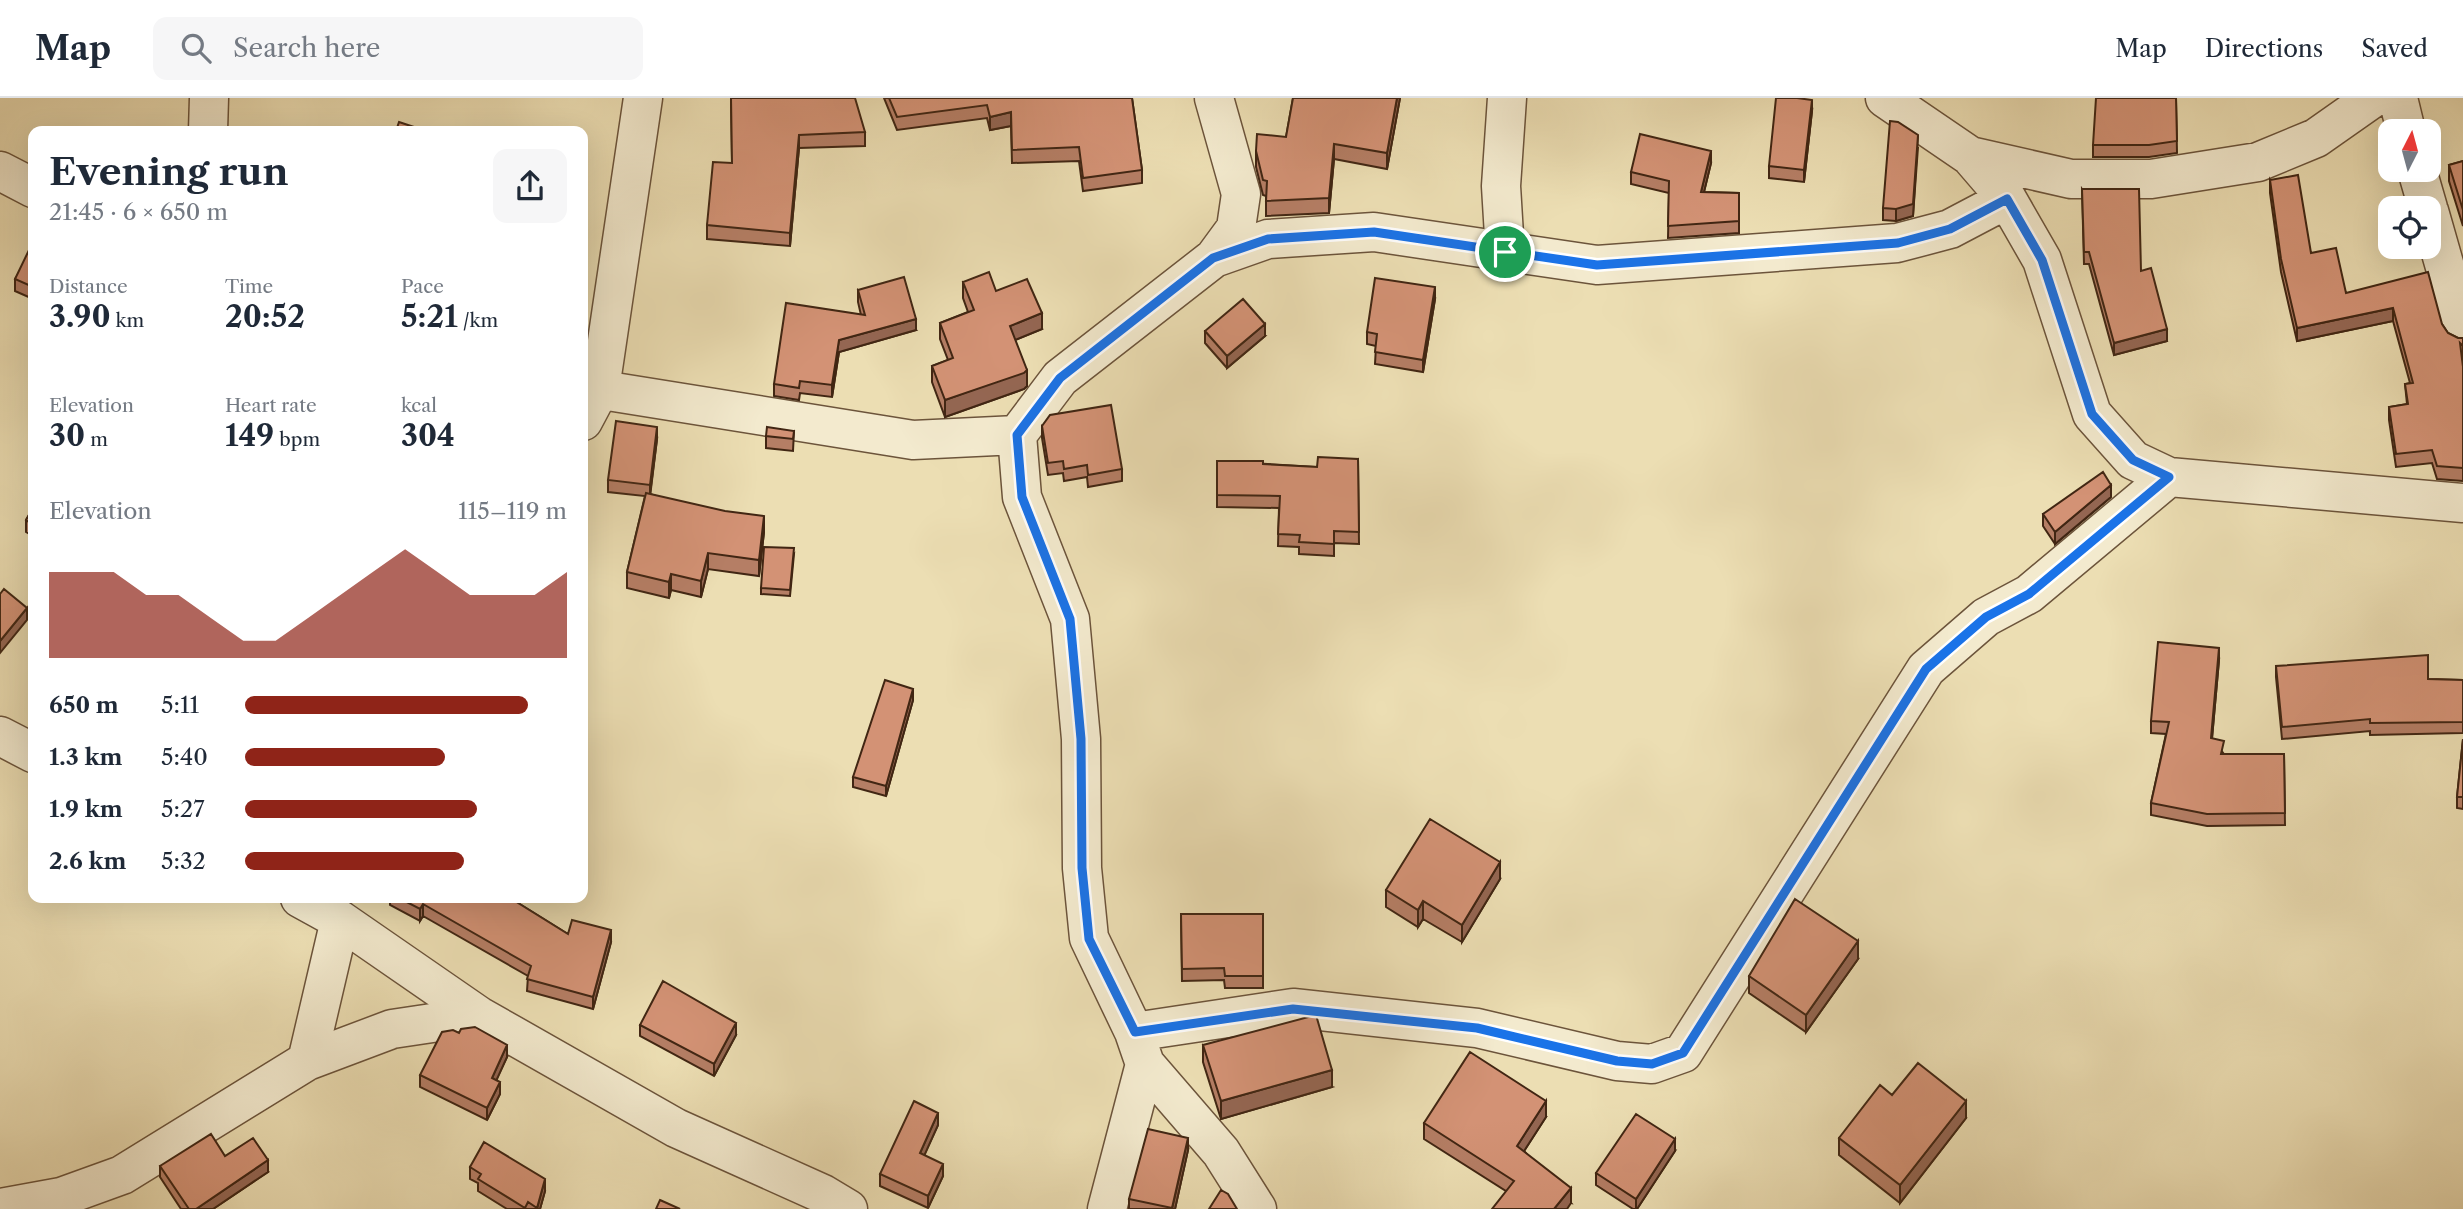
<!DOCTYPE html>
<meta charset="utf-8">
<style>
:root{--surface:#fff;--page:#f6f6f7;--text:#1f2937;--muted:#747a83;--line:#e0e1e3;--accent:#8f2418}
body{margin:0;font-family:"Libre Caslon Text",serif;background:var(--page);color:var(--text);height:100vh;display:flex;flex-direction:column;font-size:26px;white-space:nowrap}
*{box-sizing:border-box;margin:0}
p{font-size:23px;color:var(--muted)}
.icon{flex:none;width:38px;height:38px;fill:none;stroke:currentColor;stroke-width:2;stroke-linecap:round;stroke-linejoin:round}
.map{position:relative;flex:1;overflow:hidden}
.details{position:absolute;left:28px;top:28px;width:560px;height:777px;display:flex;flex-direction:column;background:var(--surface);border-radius:14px;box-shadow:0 7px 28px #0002}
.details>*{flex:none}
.needle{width:46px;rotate:6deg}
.buttons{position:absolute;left:2378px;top:21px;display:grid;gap:14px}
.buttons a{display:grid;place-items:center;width:63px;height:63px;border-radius:14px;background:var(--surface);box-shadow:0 7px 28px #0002;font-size:35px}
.pin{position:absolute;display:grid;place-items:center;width:60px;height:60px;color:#fff;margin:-30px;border:4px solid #fff;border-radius:50%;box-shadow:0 2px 7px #0007}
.round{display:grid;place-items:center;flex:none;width:74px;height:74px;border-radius:14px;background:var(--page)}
.headline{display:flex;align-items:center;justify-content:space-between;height:119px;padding:0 21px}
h1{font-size:38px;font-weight:700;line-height:52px}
.metrics{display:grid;grid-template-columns:repeat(3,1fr);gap:10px;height:119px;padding:7px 21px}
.metrics div{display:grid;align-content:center}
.metrics b{font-size:30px;font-weight:700}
.metrics small{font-size:19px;font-weight:400}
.metrics p{font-size:19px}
.chart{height:196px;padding:14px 21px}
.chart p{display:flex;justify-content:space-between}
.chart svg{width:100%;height:126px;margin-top:7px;fill:var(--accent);opacity:.7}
ul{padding:0 21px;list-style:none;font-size:23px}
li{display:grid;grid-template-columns:112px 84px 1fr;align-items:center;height:52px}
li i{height:18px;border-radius:9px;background:var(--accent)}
header{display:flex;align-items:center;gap:42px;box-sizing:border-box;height:98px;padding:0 35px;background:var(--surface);border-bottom:2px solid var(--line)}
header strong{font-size:33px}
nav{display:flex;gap:38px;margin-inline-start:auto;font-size:24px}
.search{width:490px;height:63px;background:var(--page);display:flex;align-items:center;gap:18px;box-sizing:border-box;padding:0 24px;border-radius:14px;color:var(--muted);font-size:26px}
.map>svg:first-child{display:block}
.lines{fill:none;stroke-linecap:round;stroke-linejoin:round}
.street-casing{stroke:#6c543b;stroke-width:41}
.street{stroke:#f3eace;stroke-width:38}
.wall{fill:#b57e65;stroke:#412613;stroke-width:2}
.shaded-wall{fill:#946652;stroke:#412613;stroke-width:2}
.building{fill:#d39275;stroke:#412613;stroke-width:2}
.route-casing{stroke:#fff;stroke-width:14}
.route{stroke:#1a73e8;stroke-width:9}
</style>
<header>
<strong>Map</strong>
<div class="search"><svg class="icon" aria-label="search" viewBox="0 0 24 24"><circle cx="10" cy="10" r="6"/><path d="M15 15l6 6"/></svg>Search here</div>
<nav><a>Map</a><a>Directions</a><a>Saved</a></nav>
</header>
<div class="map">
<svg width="2463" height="1111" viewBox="0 0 2463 1111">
<rect width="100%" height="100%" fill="#ecdeb3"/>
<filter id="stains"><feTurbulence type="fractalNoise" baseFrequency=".00286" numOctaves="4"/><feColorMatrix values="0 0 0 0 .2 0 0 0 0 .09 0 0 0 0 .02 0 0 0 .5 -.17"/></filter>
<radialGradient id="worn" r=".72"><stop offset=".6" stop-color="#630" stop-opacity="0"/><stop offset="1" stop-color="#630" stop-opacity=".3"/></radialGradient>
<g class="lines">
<defs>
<path id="street" d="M 1885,0 L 1970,58 L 2007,101 L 2042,162 L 2092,316 L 2133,362 L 2169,379 L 2463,405
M 2398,0 L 2406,33
M 208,33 L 209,0
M 1970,58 L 2071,81 L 2151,81 L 2258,64 L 2316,40 L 2373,0
M 2417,72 L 2428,110
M 0,73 L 33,90
M 2429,113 L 2463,232
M 1505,154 L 1501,88 L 1507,0
M 1214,160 L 1236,130 L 1241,96 L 1214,0
M 583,289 L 913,342 L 1017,337
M 583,323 L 600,291 L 643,0
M 0,638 L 33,655
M 300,800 L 340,822 L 479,918 L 676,1030 L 823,1096 L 848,1111
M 1134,934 L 1293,910 L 1477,930 L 1617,963 L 1652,966 L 1683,955 L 1926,571 L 1986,519 L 2029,496 L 2169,379
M 307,963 L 340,822
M 0,1110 L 61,1099 L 122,1077 L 307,963 L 392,931 L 479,918
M 1107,1111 L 1145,966
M 1257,1111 L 1221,1054 L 1145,966 L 1134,934 L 1089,840 L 1082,770 L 1081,641 L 1070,521 L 1022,399 L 1017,337 L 1060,280 L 1214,160 L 1268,141 L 1374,134 L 1597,167 L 1897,145 L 1950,131 L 2007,101"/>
</defs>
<use href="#street" class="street-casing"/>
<use href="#street" class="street"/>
</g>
<path class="wall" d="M 731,0 L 865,34 L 865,48 L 799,50 L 790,148 L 707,141 L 707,127 L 732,65 Z
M 884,0 L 1132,0 L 1142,72 L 1142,85 L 1083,93 L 1079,63 L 1012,65 L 1011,28 L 990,32 L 987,20 L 897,32 Z
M 1293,0 L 1400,0 L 1387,71 L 1334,61 L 1329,115 L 1266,118 L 1266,98 L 1263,97 L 1256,69 L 1256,53 L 1286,39 Z
M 2176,0 L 2177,55 L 2149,59 L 2093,59 L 2093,47 Z
M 1812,13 L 1804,84 L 1769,80 L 1769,68 Z
M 1918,49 L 1913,118 L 1896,123 L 1883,122 L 1883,110 Z
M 2463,63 L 2463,128 L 2449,83 L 2449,67 Z
M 1711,65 L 1704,94 L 1739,95 L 1739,135 L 1668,140 L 1669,95 L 1631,86 L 1631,74 Z
M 2270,82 L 2311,155 L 2346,195 L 2442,226 L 2448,235 L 2458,240 L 2463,240 L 2463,261 L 2462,260 L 2463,269 L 2463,383 L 2437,381 L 2432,365 L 2396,369 L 2389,322 L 2389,309 L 2407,306 L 2405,286 L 2410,285 L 2393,223 L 2297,243 L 2281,174 L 2270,95 Z
M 2082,91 L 2141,173 L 2167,243 L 2114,257 L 2089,166 L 2084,166 Z
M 33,154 L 33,201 L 15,193 L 15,181 Z
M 963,184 L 996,193 L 1042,231 L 1015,242 L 1027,288 L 1024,291 L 945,319 L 932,284 L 932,268 L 948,262 L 940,241 L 940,225 L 968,214 L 963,200 Z
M 858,192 L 916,232 L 839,254 L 832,299 L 800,295 L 799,302 L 774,298 L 774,286 L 861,217 L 858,204 Z
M 1435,201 L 1423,274 L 1375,266 L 1376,248 L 1367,246 L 1367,234 Z
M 1205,233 L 1265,238 L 1227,270 L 1205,245 Z
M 1042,328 L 1122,371 L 1122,383 L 1088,389 L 1087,379 L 1064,383 L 1063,375 L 1048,377 L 1042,340 Z
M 794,333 L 793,353 L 766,350 L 766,338 Z
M 657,341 L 650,396 L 764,434 L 759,478 L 708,471 L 701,499 L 671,492 L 669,500 L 627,490 L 627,474 L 645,398 L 608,394 L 608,382 Z
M 1358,361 L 1359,446 L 1334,445 L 1334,458 L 1299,456 L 1299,449 L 1278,448 L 1279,410 L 1217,409 L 1217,363 L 1317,369 Z
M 2111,399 L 2055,446 L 2043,428 L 2043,416 Z
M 33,410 L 33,438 L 26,434 L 26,422 Z
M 794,456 L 790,498 L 761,496 L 761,490 Z
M 2219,562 L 2212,640 L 2224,656 L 2284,656 L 2285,727 L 2207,728 L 2151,717 L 2151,705 L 2166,636 L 2151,635 L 2151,623 Z
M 2276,568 L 2428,581 L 2463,582 L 2463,635 L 2370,637 L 2370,633 L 2282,641 L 2276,579 Z
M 913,602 L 886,698 L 853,689 L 853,679 Z
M 2463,641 L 2463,711 L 2457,710 L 2457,699 Z
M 1500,781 L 1462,844 L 1423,821 L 1418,829 L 1386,809 L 1386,792 Z
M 390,800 L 510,800 L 568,836 L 611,844 L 593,911 L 527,893 L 528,878 L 423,818 L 420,823 L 390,807 Z
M 1181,816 L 1263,816 L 1263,890 L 1225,890 L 1224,882 L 1182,883 Z
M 1858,861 L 1806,934 L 1749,895 L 1749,878 Z
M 640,927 L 736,937 L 714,978 L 640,938 Z
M 1203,947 L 1332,989 L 1221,1021 L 1203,964 Z
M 507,959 L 496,982 L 500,996 L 487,1022 L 420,989 L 420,977 Z
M 1892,997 L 1966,1020 L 1900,1105 L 1839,1057 L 1839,1040 Z
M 1546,1019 L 1524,1053 L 1571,1105 L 1506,1093 L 1424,1041 L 1424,1025 Z
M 938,1027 L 924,1057 L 943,1078 L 928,1110 L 880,1088 L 880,1076 Z
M 1188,1052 L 1175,1111 L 1129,1111 L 1129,1101 Z
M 1675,1053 L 1637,1111 L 1633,1111 L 1596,1087 L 1596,1075 Z
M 225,1058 L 268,1074 L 213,1111 L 181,1111 L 160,1079 L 160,1068 Z
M 470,1069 L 545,1093 L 540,1111 L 507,1111 L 478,1093 L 478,1085 L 470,1081 Z"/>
<path class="shaded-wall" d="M 1397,0 L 1400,0 L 1387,71 L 1387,55 Z
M 1812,2 L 1812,13 L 1804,84 L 1804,72 Z
M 1011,14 L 1011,28 L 990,32 L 990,19 Z
M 799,37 L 799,50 L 790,148 L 790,135 Z
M 1918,37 L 1913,118 L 1896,123 L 1896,111 Z
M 1334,46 L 1334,61 L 1329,115 L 1329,100 Z
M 1711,53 L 1711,65 L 1701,106 L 1701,94 Z
M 1435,189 L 1435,201 L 1423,274 L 1423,262 Z
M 2393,210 L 2393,223 L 2297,243 L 2297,230 Z
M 1042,215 L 1042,231 L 1010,244 L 1010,228 Z
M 916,221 L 916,232 L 839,254 L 832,299 L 832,287 L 839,242 Z
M 1265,226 L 1265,238 L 1227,270 L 1227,258 Z
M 2167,231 L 2167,243 L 2114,257 L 2114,245 Z
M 1027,272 L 1027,288 L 1024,291 L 945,319 L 945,302 Z
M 657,329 L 657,341 L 650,399 L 650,387 Z
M 2111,387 L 2111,399 L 2055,446 L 2055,434 Z
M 764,418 L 764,434 L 759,478 L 759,462 Z
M 708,455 L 708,471 L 701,499 L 701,483 Z
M 671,476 L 671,492 L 669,500 L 669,484 Z
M 27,510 L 27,522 L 0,555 L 0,543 Z
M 2219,550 L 2219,562 L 2211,652 L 2211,640 Z
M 913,591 L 913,602 L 886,698 L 886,688 Z
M 1500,764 L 1500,781 L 1462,844 L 1462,827 Z
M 1423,803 L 1423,821 L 1418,829 L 1418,812 Z
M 423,806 L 423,818 L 420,823 L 420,811 Z
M 611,832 L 611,844 L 593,911 L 593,899 Z
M 1858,843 L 1858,861 L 1806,934 L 1806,917 Z
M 736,925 L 736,937 L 714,978 L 714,966 Z
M 507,947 L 507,959 L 492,992 L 492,980 Z
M 1332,972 L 1332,989 L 1221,1021 L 1221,1003 Z
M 500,984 L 500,996 L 487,1022 L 487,1010 Z
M 1546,1003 L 1546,1019 L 1517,1064 L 1517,1048 Z
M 1966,1003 L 1966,1020 L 1900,1105 L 1900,1087 Z
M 938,1015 L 938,1027 L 920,1067 L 920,1055 Z
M 1188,1040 L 1188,1052 L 1175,1111 L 1172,1111 Z
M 1675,1041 L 1675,1053 L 1637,1111 L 1636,1111 L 1636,1101 Z
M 268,1062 L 268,1074 L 213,1111 L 196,1111 Z
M 943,1066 L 943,1078 L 928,1110 L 928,1098 Z
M 545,1081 L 545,1093 L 540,1111 L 537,1111 Z
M 1571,1090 L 1571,1105 L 1567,1111 L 1554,1111 Z"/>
<path class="building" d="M 731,0 L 855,0 L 865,34 L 799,37 L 790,135 L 707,127 L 713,64 L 732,65 Z
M 889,0 L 1132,0 L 1142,72 L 1083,80 L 1079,49 L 1012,52 L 1011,14 L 990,19 L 987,7 L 897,19 Z
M 1293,0 L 1397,0 L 1387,55 L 1334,46 L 1329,100 L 1266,103 L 1267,83 L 1263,82 L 1256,53 L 1257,36 L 1286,39 Z
M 1776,0 L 1797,0 L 1812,2 L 1804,72 L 1769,68 Z
M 2096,0 L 2176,0 L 2177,43 L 2149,47 L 2093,47 Z
M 1890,23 L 1898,24 L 1918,37 L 1913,106 L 1896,111 L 1883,110 Z
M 399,24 L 426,33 L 396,33 Z
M 1640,36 L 1711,53 L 1701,94 L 1739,95 L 1739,123 L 1668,128 L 1669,83 L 1631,74 Z
M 2463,63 L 2463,112 L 2449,67 Z
M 2298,77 L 2311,155 L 2336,150 L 2346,195 L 2428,174 L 2442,226 L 2448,235 L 2458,240 L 2463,240 L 2463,248 L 2460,245 L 2463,269 L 2463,370 L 2437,368 L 2432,352 L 2396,356 L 2389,309 L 2408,306 L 2405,286 L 2413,285 L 2393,210 L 2297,230 L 2281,161 L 2270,82 Z
M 2082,91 L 2139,91 L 2141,173 L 2151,170 L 2167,231 L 2114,245 L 2089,154 L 2084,154 Z
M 29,152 L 33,154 L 33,189 L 15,181 Z
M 989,174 L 996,193 L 1027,181 L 1042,215 L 1010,228 L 1027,272 L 1024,275 L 945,302 L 932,268 L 953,260 L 940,225 L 974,212 L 963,184 Z
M 904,179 L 916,221 L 839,242 L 832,287 L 800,283 L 799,290 L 774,286 L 786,205 L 865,217 L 858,192 Z
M 1375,180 L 1435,189 L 1423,262 L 1375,254 L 1377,236 L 1367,234 Z
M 1243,201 L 1265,226 L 1227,258 L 1205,233 Z
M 1111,307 L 1122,371 L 1088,377 L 1087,367 L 1064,371 L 1063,363 L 1048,365 L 1042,328 L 1050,317 Z
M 616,323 L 657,329 L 650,387 L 608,382 Z
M 767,329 L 794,333 L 793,341 L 766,338 Z
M 1318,359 L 1358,361 L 1359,434 L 1334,433 L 1334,446 L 1299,444 L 1300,437 L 1278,436 L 1280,398 L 1217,397 L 1217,363 L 1263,363 L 1263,366 L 1317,369 Z
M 2103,374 L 2111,387 L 2055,434 L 2043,416 Z
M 646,395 L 725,413 L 764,418 L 759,462 L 708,455 L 701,483 L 671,476 L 669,484 L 627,474 Z
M 33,410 L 33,427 L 26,422 Z
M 764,449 L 794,450 L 790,492 L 761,490 Z
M 4,491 L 27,510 L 0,543 L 0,496 Z
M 2158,544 L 2219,550 L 2211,640 L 2224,643 L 2221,656 L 2284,656 L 2285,715 L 2207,716 L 2151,705 L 2169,624 L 2151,623 Z
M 2428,557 L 2428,581 L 2463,582 L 2463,624 L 2370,625 L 2370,621 L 2282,629 L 2276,568 Z
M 885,582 L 913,591 L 886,688 L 853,679 Z
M 2463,641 L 2463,699 L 2457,699 Z
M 1430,721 L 1500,764 L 1462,827 L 1423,803 L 1418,812 L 1386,792 Z
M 399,800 L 510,800 L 568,836 L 572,822 L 611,832 L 593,899 L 527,881 L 531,868 L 423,806 L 420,811 Z
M 1795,801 L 1858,843 L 1806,917 L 1749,878 Z
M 1181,816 L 1263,816 L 1263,878 L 1225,878 L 1224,870 L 1182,871 Z
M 663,883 L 736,925 L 714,966 L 640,927 Z
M 1316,917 L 1332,972 L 1221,1003 L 1203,947 Z
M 475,929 L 507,947 L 492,980 L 500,984 L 487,1010 L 420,977 L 442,934 L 453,932 L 459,935 L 461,931 Z
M 1470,954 L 1546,1003 L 1517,1048 L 1571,1090 L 1554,1111 L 1492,1111 L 1514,1083 L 1424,1025 Z
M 1918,965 L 1966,1003 L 1900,1087 L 1839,1040 L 1880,987 L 1892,997 Z
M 914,1003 L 938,1015 L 920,1055 L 943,1066 L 928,1098 L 880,1076 Z
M 1636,1016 L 1675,1041 L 1636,1101 L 1596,1075 Z
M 1148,1031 L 1188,1040 L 1172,1110 L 1129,1101 Z
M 211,1036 L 225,1058 L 253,1040 L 268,1062 L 196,1111 L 189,1111 L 160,1068 Z
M 484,1044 L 545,1081 L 537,1110 L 528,1104 L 525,1110 L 478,1081 L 481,1076 L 470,1069 Z
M 1221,1092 L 1228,1096 L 1237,1111 L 1209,1111 Z
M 660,1102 L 680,1111 L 656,1111 Z"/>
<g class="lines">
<defs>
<path id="route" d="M 2007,101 L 2042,162 L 2092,316 L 2133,362 L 2169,379 L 2029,496 L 1986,519 L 1926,571 L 1683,955 L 1652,966 L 1617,963 L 1477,930 L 1293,911 L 1135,934 L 1089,841 L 1082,770 L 1081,641 L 1070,521 L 1022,399 L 1017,337 L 1060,280 L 1213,160 L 1268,141 L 1374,134 L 1597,167 L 1898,145 L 1950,131 Z"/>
</defs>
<use href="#route" class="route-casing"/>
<use href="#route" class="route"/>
</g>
<rect width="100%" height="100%" filter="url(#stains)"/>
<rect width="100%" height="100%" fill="url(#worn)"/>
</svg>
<div class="buttons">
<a><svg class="needle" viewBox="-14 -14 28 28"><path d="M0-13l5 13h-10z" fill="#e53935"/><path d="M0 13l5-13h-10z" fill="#747a83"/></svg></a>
<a><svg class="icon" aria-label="locate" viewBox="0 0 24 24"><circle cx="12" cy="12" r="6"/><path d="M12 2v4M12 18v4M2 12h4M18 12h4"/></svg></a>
</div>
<div class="pin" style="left:1505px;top:154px;background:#1e9e55"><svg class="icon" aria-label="arrive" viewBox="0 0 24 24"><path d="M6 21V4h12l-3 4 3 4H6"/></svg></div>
<section class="details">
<div class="headline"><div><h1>Evening run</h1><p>21:45 · 6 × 650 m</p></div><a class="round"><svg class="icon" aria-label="share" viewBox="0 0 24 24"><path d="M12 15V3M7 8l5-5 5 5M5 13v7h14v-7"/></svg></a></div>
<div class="metrics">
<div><p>Distance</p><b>3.90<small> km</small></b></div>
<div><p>Time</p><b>20:52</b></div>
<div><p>Pace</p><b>5:21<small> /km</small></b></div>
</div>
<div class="metrics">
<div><p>Elevation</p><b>30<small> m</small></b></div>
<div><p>Heart rate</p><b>149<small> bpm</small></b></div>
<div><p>kcal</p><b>304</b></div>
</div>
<div class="chart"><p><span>Elevation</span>115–119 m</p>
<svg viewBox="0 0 160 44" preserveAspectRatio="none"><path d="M0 44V14L10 14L20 14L30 22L40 22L50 30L60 38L70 38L80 30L90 22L100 14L110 6L120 14L130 22L140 22L150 22L160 14V44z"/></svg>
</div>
<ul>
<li><b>650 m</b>5:11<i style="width:88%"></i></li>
<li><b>1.3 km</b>5:40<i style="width:62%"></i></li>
<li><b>1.9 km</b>5:27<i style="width:72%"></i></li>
<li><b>2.6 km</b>5:32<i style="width:68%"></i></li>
</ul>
</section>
</div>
